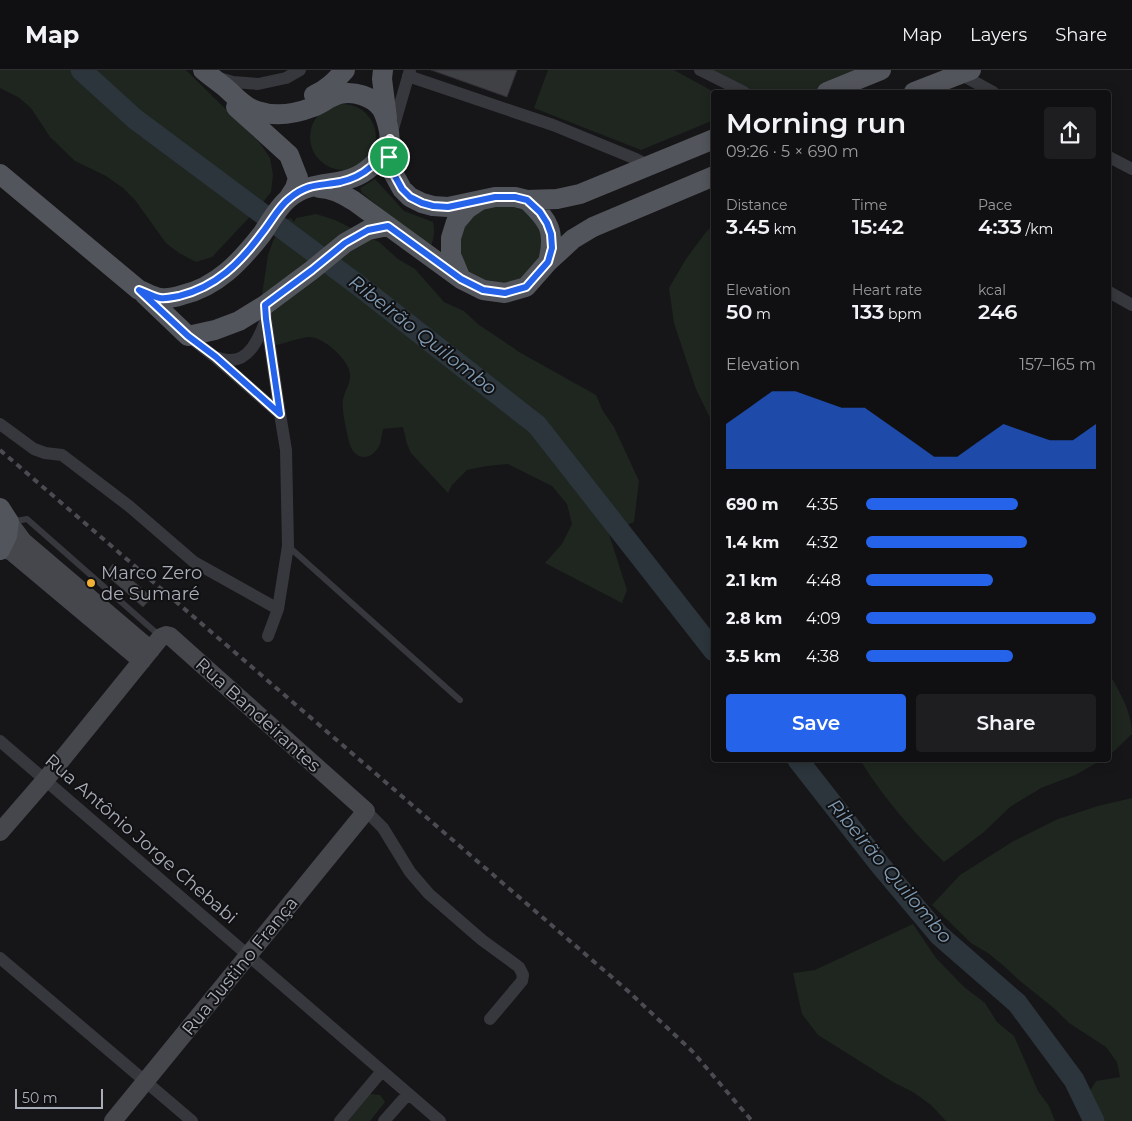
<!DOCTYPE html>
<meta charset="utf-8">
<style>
:root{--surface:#101012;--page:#1e1e20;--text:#f1f3f6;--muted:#9c9d9f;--line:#303032;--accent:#2563eb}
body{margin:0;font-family:Montserrat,sans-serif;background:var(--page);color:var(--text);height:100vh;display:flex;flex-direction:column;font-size:19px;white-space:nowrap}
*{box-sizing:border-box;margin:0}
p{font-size:16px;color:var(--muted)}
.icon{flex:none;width:28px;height:28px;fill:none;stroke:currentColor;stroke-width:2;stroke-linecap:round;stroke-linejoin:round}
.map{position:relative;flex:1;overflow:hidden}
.side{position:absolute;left:711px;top:20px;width:400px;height:672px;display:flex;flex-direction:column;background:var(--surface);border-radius:5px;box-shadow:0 2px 12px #0003,0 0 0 1px var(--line)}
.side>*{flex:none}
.scale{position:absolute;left:15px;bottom:12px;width:88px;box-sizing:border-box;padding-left:5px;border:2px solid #a8adb8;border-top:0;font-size:14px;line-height:18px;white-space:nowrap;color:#a8adb8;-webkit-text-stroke:4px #111113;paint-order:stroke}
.pin{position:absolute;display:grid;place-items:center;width:42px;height:42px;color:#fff;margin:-21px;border:2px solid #fff;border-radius:50%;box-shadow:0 1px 5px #0007}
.round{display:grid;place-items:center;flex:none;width:52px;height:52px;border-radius:5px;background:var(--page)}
.overview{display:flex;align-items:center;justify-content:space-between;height:85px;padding:0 15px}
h1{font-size:28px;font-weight:600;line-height:38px}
.figures{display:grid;grid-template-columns:repeat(3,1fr);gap:8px;height:85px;padding:5px 15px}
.figures div{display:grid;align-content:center}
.figures b{font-size:21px;font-weight:600}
.figures small{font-size:14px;font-weight:400}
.figures p{font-size:14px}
.chart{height:140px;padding:10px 15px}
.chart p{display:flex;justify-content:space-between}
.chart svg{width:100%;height:90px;margin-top:5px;fill:var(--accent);opacity:.7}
.action{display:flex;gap:10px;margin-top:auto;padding:10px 15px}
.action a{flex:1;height:58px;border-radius:5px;background:var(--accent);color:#fff;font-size:20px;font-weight:600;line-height:58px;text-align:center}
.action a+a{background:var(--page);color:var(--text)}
ul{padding:0 15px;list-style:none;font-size:16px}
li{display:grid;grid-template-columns:80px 60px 1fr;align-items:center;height:38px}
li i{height:12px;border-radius:6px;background:var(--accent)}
header{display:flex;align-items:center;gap:30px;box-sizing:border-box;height:70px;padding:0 25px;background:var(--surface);border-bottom:1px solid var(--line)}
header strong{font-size:24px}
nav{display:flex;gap:28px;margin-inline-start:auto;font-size:18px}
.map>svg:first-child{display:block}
.green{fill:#1e261f}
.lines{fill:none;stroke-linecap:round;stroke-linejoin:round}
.river{stroke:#2c353c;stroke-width:21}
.building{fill:#404145;stroke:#303034}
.lane{stroke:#37383d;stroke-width:6}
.street{stroke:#37383d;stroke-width:12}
.secondary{stroke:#45474d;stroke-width:18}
.primary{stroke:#53555c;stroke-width:20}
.rail{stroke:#4a4c52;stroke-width:4;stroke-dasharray:6 5;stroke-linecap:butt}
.route-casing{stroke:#fff;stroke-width:10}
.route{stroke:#2563eb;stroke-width:6}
.poi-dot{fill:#f2b134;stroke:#111113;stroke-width:2}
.labels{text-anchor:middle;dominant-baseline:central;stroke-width:4;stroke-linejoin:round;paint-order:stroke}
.poi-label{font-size:18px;fill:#a8adb8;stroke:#111113;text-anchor:start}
.street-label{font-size:18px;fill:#a8adb8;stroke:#111113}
.water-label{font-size:19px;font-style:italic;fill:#7f9bb3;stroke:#111113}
</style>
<header>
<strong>Map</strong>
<nav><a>Map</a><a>Layers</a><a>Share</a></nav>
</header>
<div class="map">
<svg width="1132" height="1051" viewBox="0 0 1132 1051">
<rect width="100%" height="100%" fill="#161618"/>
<path class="green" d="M 0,0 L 186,0 L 260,73 L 270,88 L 273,105 L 271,122 L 260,136 L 212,187 L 196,192 L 179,183 L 166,173 L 135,130 L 123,118 L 106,106 L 75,91 L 50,67 L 31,38 L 18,27 L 0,18 Z
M 548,0 L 674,0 L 714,22 L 714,50 L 641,80 L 534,38 Z
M 704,0 L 864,0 L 811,22 L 745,22 Z
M310 67a33 33 0 1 1 66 0a33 33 0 1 1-66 0Z
M 375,109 L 404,141 L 433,152 C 435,161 434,167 431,176 L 394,149 L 362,123 L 360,118 Z
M 499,132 L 525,140 L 541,160 L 542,188 L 524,211 L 496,218 L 469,205 L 461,192 L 459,164 L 474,142 Z
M 316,144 L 335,150 L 379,172 L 398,189 L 415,199 L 444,232 L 464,241 L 479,255 L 496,266 L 519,282 L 596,325 L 603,341 L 614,357 L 639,411 L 634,452 L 618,459 L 608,461 L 627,520 L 622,533 L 545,493 L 562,474 L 572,454 L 567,434 L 552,416 L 508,394 L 487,396 L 467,400 L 452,415 L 448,423 L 411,383 L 407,374 L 403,357 L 383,359 C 382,364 381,370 380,374 C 377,382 368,390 359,386 C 354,383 352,380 350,375 C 347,364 340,336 344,326 C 346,318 351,313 350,304 C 349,290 325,268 310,267 C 303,267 285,273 277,275 L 272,272 L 259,245 L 268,185 L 273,171 L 287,149 L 291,148 L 294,152 L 296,148 Z
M 714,154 L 714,354 L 711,350 L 696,319 L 674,253 L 669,218 L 686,189 L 706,162 Z
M 1109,603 C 1119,621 1132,642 1132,664 L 1109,686 Z
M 860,690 L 1102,690 L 1075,705 L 1041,718 L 1010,737 L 984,762 L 944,792 C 912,761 883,727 860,690 Z
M 1132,728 L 1132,1051 L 1095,1051 L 1083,1032 L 1096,1011 L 1120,1007 L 1117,992 L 1106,977 L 1069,953 L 1055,939 L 1020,911 L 1005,897 L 988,883 L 971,873 L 932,835 L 960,805 L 1012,772 L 1058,749 L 1098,736 Z
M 913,854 L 936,888 L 964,917 L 985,933 L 997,952 L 1014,966 L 1038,1021 L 1049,1036 L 1055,1051 L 946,1051 L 931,1035 L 913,1022 L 893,1012 L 818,965 L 802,944 L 793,903 L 815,900 Z
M 369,1024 L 380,1025 L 385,1032 L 370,1051 L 347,1051 Z"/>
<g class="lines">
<path class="river" d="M 81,0 L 135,49 L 358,215 L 537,355 L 714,581
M 798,690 L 881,796 L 939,865 L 1017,933 L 1074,1010 L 1094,1051"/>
</g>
<path class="building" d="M 431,0 L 517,0 L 507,27 Z
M 113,494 L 152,527 L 143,537 L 105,504 Z"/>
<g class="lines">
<path class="lane" d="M 10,452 L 27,449 L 161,567
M 288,476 L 460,630"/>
<path class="street" d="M 700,0 L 744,22
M 960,4 L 993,22
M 408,6 L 553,55 L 636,89 L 650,96
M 219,8 L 233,12 L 258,14 L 286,8 L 300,0
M 392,62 L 410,0
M 1109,87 L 1132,99
M 1109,222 L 1132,235
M 188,266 L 215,287 L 280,344 L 266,249 L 265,235
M 215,287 C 219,288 224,290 228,290 C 249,292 259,268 265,252
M 0,354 L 34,379 L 45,383 L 62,385 L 129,436 L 194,492 L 278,539
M 268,566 L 278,539 L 288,476 L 286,380 L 280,344
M 0,671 L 440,1051
M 366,741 L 383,758 L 410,802 L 429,824 L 482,870 L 519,897 L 523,905 L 522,911 L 490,949
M 0,888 L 192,1051
M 340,1051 L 382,1001
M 384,1051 L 408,1024"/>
<path class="secondary" d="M 9,452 L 23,471 L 151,580
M 2,478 L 12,482 L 142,591
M 0,762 L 46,709 L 161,567 L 166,565 L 170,566 L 366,741 L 113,1051"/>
<path class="primary" d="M 383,0 L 382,9 L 387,48
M 827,22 L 881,0
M 914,22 L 971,0
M 314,25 C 327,20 336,10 345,0
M 236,37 L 289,85 L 298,108 L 295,118 L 288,129
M 390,69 L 389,87 L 391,99 L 402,119 L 410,127 L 422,133 L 433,136 L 448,137 L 495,127 L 515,127 L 527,130 L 557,129 L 580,124 L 714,69
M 0,104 L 139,220 C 145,222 153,227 160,228 C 167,229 176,227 182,225 C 217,217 241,191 262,164 C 270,152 278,137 289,128 C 312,110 334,117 357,106 C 370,100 385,85 389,70 C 391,63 385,44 381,38 C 372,26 354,21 340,24 C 330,26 322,34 313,37 C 295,44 275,47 257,41 C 245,38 236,27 227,19 C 219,12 211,7 203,0
M 319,118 C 332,118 343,124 354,131 L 461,209 L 483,220 L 505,223 L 526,217 L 548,192 L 573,169 L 593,157 L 714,106
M 527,130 C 549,151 556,161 548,192
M 461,209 L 451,185 L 451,168 L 456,152 L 467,139 L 479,131
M 144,224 L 188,266 L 215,260 L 239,251 L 265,235 L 312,200 L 345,173 L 368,160 L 388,156
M 0,438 L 9,452 L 7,466 L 0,480"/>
<path class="rail" d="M 0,380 L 628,921 L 692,981 L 752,1051"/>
</g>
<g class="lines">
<defs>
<path id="route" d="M 390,69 L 389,87 L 391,99 L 402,119 L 410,127 L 422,133 L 433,136 L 448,137 L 495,127 L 515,127 L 527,130 L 540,142 L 547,153 L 551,164 L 552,178 L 548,192 L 526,217 L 505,223 L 483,220 L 461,209 L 388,156 L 368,160 L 345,173 L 312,200 L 265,235 L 266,249 L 280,344 L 216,287 L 188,266 L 139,220 C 145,222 153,227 160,228 C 166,229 173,227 179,226 C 216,217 240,193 262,163 C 271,152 279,136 290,128 C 308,113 320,116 340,112 C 366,106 379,92 390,69 Z"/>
</defs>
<use href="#route" class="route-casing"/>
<use href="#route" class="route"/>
</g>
<circle class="poi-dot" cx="91" cy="513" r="5"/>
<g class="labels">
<g class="poi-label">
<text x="101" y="503">Marco Zero<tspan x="101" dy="21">de Sumaré</tspan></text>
</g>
<g class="street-label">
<text transform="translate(258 645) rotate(42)">Rua Bandeirantes</text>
<text transform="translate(141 769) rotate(41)">Rua Antônio Jorge Chebabi</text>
<text transform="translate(240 896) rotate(-51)">Rua Justino França</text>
</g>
<g class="water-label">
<text transform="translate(423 265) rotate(38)">Ribeirão Quilombo</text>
<text transform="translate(890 801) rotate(50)">Ribeirão Quilombo</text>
</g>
</g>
</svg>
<div class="scale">50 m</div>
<div class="pin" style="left:389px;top:87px;background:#1e9e55"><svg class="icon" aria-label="arrive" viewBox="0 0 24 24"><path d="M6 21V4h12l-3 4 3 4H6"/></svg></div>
<section class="side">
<div class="overview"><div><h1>Morning run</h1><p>09:26 · 5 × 690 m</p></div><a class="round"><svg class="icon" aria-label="share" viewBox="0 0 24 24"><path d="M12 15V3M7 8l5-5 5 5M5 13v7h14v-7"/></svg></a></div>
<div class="figures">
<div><p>Distance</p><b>3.45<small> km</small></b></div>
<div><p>Time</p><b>15:42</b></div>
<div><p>Pace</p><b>4:33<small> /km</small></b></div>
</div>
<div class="figures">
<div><p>Elevation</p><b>50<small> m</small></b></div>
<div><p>Heart rate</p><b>133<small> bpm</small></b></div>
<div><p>kcal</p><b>246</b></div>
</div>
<div class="chart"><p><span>Elevation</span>157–165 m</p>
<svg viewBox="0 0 160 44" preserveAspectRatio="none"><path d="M0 44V22L10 14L20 6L30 6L40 10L50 14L60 14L70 22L80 30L90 38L100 38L110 30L120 22L130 26L140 30L150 30L160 22V44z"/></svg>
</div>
<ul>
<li><b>690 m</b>4:35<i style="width:66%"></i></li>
<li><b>1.4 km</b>4:32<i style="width:70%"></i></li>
<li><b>2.1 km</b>4:48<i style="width:55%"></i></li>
<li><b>2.8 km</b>4:09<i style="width:100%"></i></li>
<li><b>3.5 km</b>4:38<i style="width:64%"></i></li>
</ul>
<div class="action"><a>Save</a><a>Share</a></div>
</section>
</div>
